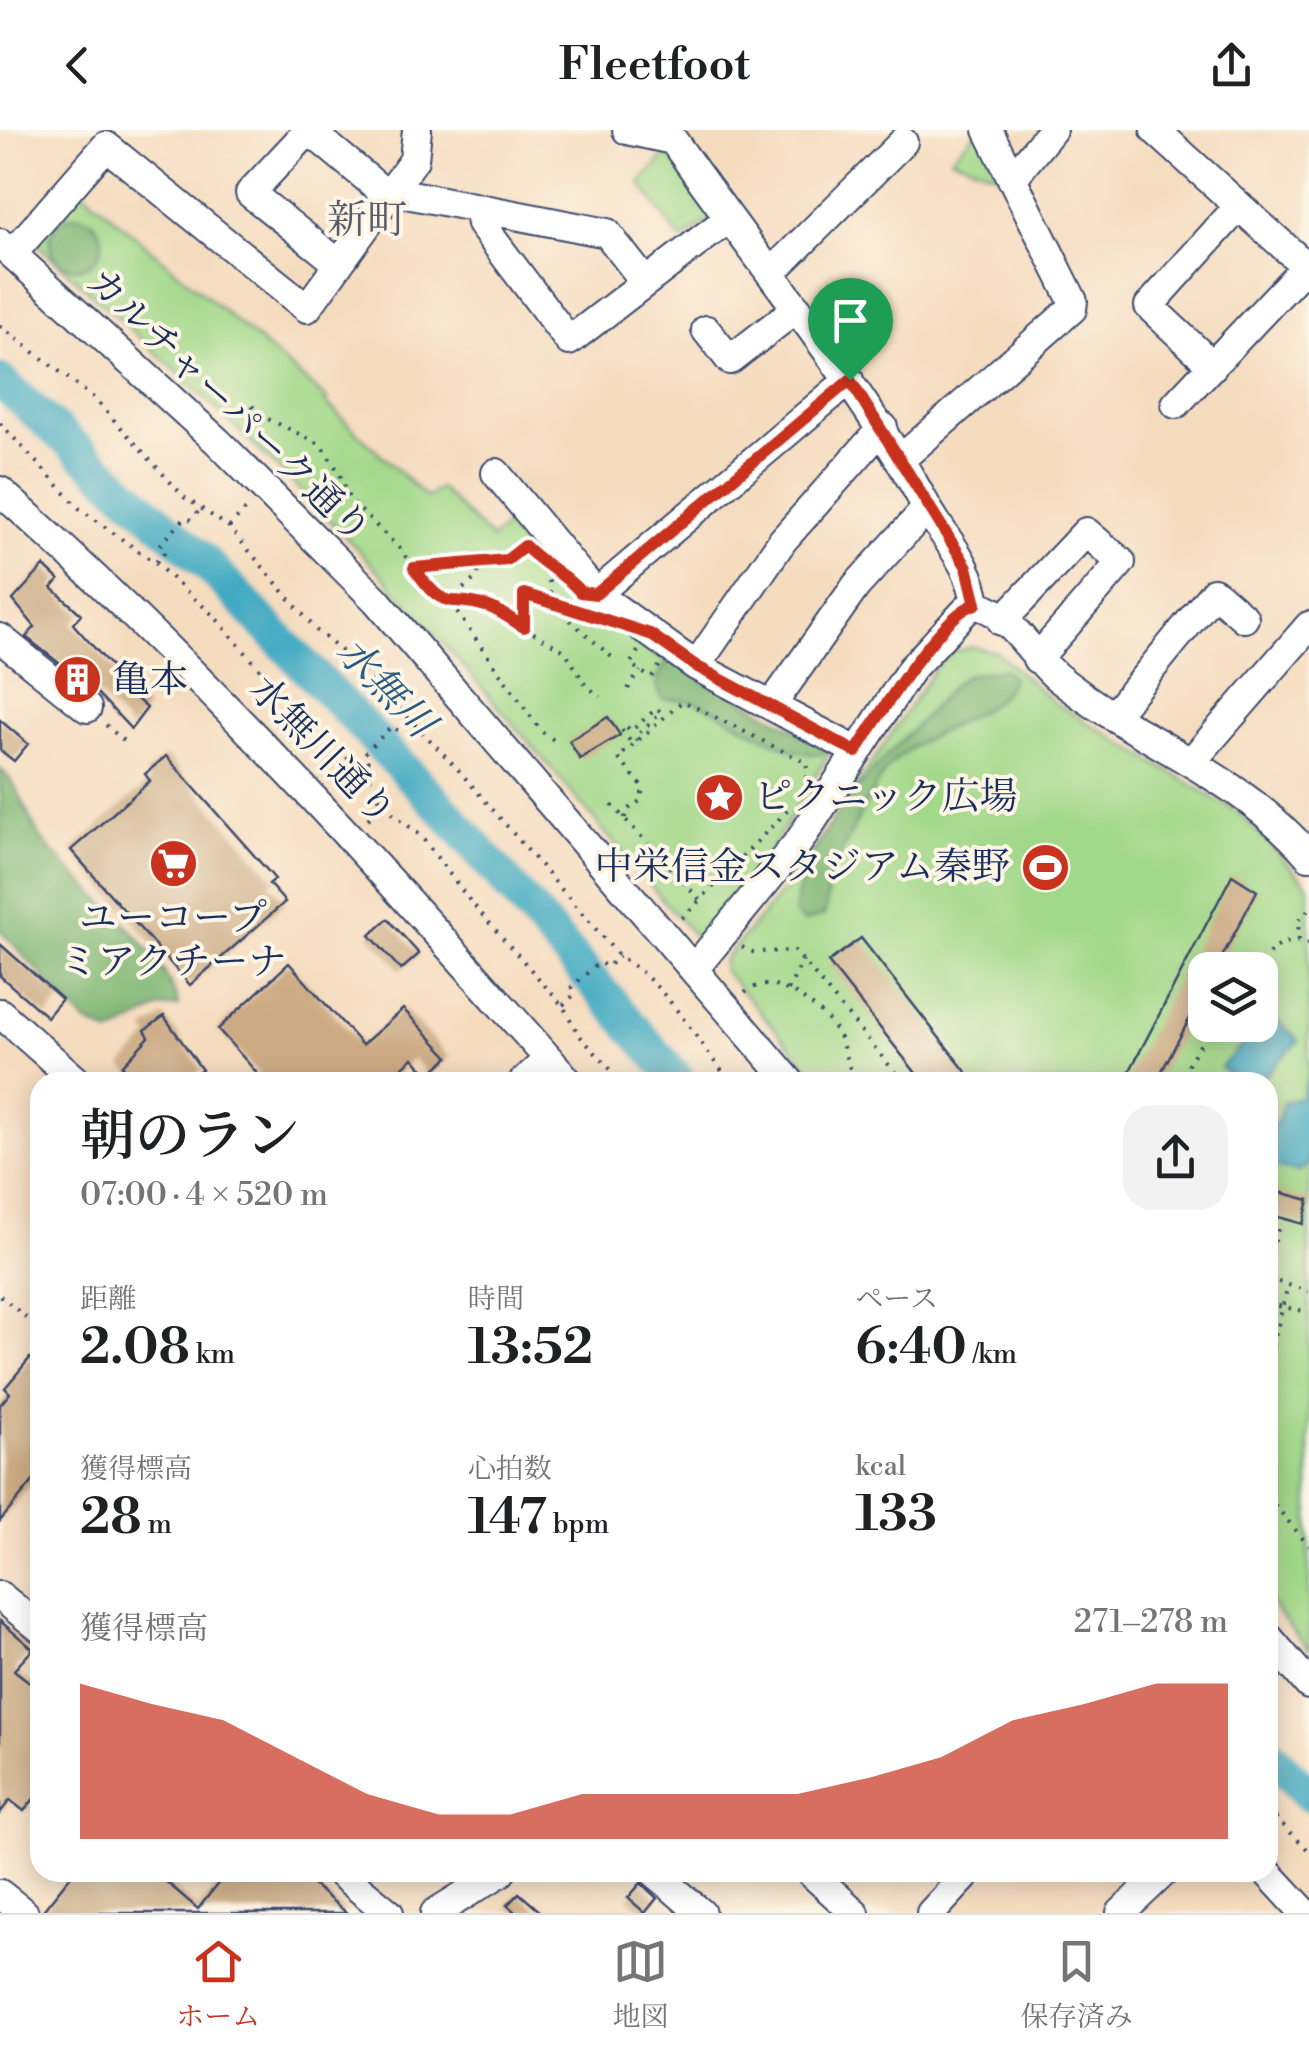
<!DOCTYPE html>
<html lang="ja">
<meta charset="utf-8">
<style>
:root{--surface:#fff;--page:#f2f2f2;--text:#202124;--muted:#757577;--line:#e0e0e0;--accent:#c8321e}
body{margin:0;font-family:"Libre Bodoni","Noto Serif JP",serif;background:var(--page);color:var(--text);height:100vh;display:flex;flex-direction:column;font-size:38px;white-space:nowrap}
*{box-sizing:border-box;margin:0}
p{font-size:32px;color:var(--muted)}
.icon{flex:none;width:55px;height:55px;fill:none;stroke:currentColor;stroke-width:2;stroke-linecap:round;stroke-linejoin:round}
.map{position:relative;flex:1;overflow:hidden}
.side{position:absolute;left:30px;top:942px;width:1248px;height:810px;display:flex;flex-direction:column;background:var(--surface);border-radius:30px;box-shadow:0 5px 25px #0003}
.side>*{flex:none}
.buttons{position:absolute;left:1188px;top:822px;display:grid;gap:20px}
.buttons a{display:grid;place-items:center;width:90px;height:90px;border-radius:20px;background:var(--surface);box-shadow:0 5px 25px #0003;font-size:50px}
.pin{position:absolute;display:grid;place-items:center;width:85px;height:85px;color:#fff;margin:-102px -42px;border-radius:50% 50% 50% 0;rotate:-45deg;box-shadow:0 0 10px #0007}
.pin .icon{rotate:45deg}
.round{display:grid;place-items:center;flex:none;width:105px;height:105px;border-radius:30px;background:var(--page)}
.headline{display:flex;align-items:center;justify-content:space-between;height:170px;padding:0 50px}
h1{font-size:55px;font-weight:600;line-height:75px}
.metrics{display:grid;grid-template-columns:repeat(3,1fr);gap:15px;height:170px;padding:10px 50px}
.metrics div{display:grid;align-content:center}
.metrics b{font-size:50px;font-weight:600}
.metrics small{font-size:28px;font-weight:400}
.metrics p{font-size:28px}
.chart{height:280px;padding:20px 50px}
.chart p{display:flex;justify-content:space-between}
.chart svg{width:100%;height:180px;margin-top:10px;fill:var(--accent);opacity:.7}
header{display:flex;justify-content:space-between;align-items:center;height:130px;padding:0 50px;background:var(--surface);font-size:45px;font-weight:600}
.menu{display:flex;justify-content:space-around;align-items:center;height:140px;border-top:2px solid var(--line);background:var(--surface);font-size:28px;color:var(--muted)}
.menu a{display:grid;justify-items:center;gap:5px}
.menu .current{color:var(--accent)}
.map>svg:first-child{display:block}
.green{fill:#a2d889;stroke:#5e8474;stroke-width:2.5;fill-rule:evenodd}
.forest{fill:#81b875;stroke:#4e746a;stroke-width:2.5}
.water{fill:#43aac2;stroke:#2f6c90;stroke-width:2.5}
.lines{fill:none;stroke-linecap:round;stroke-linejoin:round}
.river{stroke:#43aac2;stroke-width:35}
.building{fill:#ccab84}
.minor-casing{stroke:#3c496d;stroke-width:32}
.path{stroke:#3c496d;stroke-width:4;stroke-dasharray:2.5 8;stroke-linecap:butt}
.minor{stroke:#fff;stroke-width:28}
.route-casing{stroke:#fff;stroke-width:20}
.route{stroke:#c8321e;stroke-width:12}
.labels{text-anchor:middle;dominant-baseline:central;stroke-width:8;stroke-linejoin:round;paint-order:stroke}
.street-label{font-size:38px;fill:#1b2f5e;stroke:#fcf5e5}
.poi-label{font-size:38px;fill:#1b2f5e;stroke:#fcf5e5;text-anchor:start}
.neighbourhood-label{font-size:40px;fill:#595a6b;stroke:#fcf5e5}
.water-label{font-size:40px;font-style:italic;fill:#295a81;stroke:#fcf5e5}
</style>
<header><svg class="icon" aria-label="back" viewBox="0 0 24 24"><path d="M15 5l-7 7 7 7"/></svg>Fleetfoot<svg class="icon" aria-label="share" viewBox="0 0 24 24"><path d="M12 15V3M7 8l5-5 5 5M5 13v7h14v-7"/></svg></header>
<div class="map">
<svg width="1309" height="1783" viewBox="0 0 1309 1783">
<rect width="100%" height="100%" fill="#fcf5e5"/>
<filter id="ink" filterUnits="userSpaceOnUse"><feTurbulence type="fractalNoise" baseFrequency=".01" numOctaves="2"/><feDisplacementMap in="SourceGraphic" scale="20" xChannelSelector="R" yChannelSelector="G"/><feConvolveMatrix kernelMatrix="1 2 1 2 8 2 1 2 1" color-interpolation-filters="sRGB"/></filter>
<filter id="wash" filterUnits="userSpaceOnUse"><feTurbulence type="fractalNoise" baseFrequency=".0048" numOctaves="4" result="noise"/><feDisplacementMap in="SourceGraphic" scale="40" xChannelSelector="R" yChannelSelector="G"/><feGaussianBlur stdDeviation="2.25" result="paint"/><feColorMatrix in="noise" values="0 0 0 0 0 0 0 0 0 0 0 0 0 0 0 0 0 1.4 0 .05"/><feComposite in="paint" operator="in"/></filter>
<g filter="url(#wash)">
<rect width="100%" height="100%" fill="#f5dcbf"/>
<path class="green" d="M 978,0 L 1000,45 L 951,28 Z
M 669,21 L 713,80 L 712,88 L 682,111 L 640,53 Z
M 79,58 L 327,269 L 325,272 L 427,368 L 440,358 L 491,409 L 514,390 L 581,468 L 688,547 L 830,622 L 765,729 L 700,807 L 693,805 C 582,677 475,544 359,421 C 257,312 144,212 34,111 Z
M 973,517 L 996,522 L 1055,573 L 1239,683 L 1309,756 L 1309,1520 L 1268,1471 L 1268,952 L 822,952 L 724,841 L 723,831 L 798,743 L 938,534 L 951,522 ZM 1205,840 L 1260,840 L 1260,895 L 1205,895 Z"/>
<path class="forest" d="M50 112a26 26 0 1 1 52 0a26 26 0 1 1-52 0Z
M 673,530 L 826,617 L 822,624 C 787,629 735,587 701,574 C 687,568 676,571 662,569 L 656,552 L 665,535 Z
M 1003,539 L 1012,548 C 999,590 914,599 884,643 C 867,667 843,719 831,747 C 826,759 828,772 824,785 L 803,792 L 795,783 C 796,703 905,612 953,555 L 967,545 Z
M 0,639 C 24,659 25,688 43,711 C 87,765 159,808 179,876 L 160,878 L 111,904 L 86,892 L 0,800 Z"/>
<path class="water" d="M 1271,885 L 1299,911 L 1258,952 L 1237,952 L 1221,937 Z
M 1309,943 L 1308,1034 L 1299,1042 L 1268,1036 L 1268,996 L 1277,994 L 1283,972 L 1301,967 Z"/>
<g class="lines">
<path class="river" d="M 0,251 L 205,432 L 448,685 L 680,952
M 1268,1622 L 1309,1665"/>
</g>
<g id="blocks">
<path class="building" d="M 44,436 L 59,450 L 52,458 L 81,484 L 73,494 L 117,543 L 112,547 L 147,578 L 131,599 L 98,564 L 26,507 L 35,497 L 13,470 Z
M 608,587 L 620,605 L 580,629 L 569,611 Z
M 0,590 L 28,614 L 14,631 L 0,620 Z
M 166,626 L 275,749 L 269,754 L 285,772 L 190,855 L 71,720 L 150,651 L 145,644 Z
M 1232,745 L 1257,761 L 1215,840 L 1205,840 L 1205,860 L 1156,952 L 1124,952 Z
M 388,789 L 419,824 L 401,840 L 370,805 Z
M 861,808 L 974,952 L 923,952 L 828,832 Z
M 0,814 L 62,869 L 47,887 L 0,846 Z
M 289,833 L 362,915 L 403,879 L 449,927 L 428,945 L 413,928 L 386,952 L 265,952 L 218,899 Z
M 164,886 L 202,940 L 183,952 L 139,952 L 122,936 L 149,907 L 145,900 Z
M 1268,1059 L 1309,1070 L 1303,1094 L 1268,1084 Z
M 30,1228 L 40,1236 L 40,1343 L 0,1391 L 0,1275 L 10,1263 L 5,1258 Z
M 0,1491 L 33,1519 L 14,1540 L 40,1560 L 40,1661 L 24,1681 L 10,1670 L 0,1683 Z
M 74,1742 L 155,1742 L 198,1779 L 227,1742 L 304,1742 L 314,1751 L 312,1754 L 347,1783 L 41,1783 Z
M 641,1753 L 657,1768 L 645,1783 L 628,1768 Z
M 519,1763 L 542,1783 L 516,1783 L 507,1775 Z"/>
</g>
</g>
<g filter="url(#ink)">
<use href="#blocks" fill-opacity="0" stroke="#3c496d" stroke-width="2.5"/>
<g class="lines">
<defs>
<path id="minor" d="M 627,0 L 673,10 C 758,132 854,244 925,374 C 944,409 971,433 976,474
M 1155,0 L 1309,139
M 1012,49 L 1052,0
M 391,61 L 607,103 L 645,152
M 478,78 L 481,94 L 569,211 L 728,89
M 0,113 L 217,311 L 376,470 L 790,952
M 12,124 L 106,16 L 307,178 L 414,30 L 417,0
M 338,133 L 250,63 L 309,0 L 387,65
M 771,143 L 903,12
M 706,200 L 730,230 L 797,178
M 1213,236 L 1149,176 L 1239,76
M 849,250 L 596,464 L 696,536 L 856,621
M 1176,274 L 1306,136
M 902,328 L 1072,179 L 1073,171 L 988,0
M 496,343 L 596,464
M 0,361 C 206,544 388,746 569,952
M 1002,491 L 1086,402 L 1121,432 L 1037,529
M 0,508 L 87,578
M 696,536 L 783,410 L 883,297
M 771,576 L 856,456 L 927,378
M 1113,586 L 1214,462 L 1244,488
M 1192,631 L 1309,496
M 694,839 L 800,710 L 911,539 L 971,475 C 1004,473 1033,528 1057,547 C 1142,615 1235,641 1309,726
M 0,883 L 78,952
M 523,952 L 549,929
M 0,1466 L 40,1498
M 1268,1507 L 1309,1555
M 339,1742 L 389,1783
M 654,1742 L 701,1783
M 810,1742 L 855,1783
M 1267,1742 L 1305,1783
M 0,1764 L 24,1783
M 435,1783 L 501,1742
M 931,1783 L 969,1742
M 1121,1783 L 1164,1742"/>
</defs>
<use href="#minor" class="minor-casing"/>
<path class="path" d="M 0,196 L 94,268 L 184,367 L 229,397 L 316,500 L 355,532 L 455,636 L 619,826 C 669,856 694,909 731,952
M 252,276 L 266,288 L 320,314 L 339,342 L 349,369 L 399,418 L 432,463 L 450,474 L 488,477 L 565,521 L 585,554 L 600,567
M 0,293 L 80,379 L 155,433 L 214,486 L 297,582 L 370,648 L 382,675 L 421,706 L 470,771 L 563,876 L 579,905 L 622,952
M 229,397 L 250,375
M 156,432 L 164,423 L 160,415 L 186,387 L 192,390 L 201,378
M 414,438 L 507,431 L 525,416 L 528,419
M 447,472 L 476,448 L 481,433
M 451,474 L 541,601 L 555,611
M 579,482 L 552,474 L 616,531
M 525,496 L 523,464 L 552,474 L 548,445
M 638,521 L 630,534 L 651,548 L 660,535
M 628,559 L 640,541
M 106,595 L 127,614
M 627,597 L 631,601 L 657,578 L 661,583 L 635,607 L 638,610
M 622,600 L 633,615
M 361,640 L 368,632 L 364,624 L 391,597 L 399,601 L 409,590
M 612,675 L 700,770 L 792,676
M 625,688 L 626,681 L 641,670 L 643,657 L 618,628 L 683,571 L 807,633 L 805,657
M 368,689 L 382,675
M 682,788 L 700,770
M 1299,810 L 1298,790 L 1309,779
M 742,817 L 753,822 L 795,821 L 903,952
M 1255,840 C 1269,822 1285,804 1309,814
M 788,860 L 803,830
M 745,863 C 772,838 823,878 838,904 C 847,921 845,942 862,952
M 563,875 L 574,865 L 572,857 L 599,832 L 607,837 L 619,826
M 1176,952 L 1213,895
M 1268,1096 L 1278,1099 L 1268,1136
M 1268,1149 L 1309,1161
M 0,1166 L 40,1199
M 1268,1174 L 1309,1182
M 1268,1236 L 1288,1155
M 1268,1367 L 1309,1416
M 1268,1680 L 1309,1721"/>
<use href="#minor" class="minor"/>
</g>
</g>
<g class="lines" filter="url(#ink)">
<defs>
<path id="route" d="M 850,250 L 967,437 L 976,474 C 942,482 876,590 856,622 L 696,536 L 650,504 L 524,464 L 524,497 C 513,491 501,481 489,477 C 446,463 448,486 414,438 L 507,430 L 525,416 C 542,434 569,447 580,462 L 596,464 Z"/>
</defs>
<use href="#route" class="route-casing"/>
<use href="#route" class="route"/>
</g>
<defs>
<symbol id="building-disc" viewBox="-11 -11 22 22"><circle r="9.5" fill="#c8321e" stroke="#fcf5e5"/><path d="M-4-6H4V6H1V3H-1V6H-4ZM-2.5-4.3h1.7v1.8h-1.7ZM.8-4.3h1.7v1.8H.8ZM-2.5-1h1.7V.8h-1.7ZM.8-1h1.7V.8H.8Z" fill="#fff"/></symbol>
<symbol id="sight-disc" viewBox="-11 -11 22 22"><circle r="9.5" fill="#c8321e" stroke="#fcf5e5"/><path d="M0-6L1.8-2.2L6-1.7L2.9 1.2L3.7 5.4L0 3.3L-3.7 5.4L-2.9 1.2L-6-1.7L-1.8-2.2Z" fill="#fff"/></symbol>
<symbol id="supermarket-disc" viewBox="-11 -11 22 22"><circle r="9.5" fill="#c8321e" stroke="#fcf5e5"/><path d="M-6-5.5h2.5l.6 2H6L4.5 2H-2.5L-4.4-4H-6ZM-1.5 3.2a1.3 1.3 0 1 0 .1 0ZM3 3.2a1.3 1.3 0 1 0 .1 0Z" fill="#fff"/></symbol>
<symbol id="stadium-disc" viewBox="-11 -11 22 22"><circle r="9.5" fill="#c8321e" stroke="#fcf5e5"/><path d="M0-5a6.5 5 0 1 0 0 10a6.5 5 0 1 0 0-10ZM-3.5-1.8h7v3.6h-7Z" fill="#fff"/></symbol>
</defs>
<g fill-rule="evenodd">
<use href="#building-disc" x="50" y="522" width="55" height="55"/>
<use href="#sight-disc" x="692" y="640" width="55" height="55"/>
<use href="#supermarket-disc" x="146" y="706" width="55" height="55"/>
<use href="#stadium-disc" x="1018" y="710" width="55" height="55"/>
</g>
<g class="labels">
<g class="street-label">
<text transform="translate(228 276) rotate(44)">カルチャーパーク通り</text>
<text transform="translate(322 621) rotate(46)">水無川通り</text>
</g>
<g class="poi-label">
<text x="112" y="550">亀本</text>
<text x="754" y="667">ピクニック広場</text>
<text x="1010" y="737" text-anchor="end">中栄信金スタジアム秦野</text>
<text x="173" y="788" text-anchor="middle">ユーコープ<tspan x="173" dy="44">ミアクチーナ</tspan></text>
</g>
<g class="neighbourhood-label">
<text x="367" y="91">新町</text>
</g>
<g class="water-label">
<text transform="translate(385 558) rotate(46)">水無川</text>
</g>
</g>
</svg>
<div class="buttons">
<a><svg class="icon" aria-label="layers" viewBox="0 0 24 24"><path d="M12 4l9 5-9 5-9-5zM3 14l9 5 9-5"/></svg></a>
</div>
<div class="pin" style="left:850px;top:250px;background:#1e9e55"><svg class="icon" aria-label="arrive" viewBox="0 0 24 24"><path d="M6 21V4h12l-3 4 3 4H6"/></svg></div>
<section class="side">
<div class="headline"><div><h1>朝のラン</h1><p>07:00 · 4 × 520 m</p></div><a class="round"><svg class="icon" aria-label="share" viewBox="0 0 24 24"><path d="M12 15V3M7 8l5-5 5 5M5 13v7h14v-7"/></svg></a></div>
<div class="metrics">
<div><p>距離</p><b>2.08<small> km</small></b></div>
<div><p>時間</p><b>13:52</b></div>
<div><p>ペース</p><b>6:40<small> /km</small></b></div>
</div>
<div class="metrics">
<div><p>獲得標高</p><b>28<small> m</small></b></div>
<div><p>心拍数</p><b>147<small> bpm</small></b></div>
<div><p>kcal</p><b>133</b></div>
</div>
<div class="chart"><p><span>獲得標高</span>271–278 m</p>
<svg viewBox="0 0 160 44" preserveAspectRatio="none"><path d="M0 44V6L10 11L20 15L30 24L40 33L50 38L60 38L70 33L80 33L90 33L100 33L110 29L120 24L130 15L140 11L150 6L160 6V44z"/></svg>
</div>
</section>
</div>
<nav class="menu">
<a class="current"><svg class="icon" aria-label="home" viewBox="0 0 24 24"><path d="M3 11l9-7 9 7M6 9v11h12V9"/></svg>ホーム</a>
<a><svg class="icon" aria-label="map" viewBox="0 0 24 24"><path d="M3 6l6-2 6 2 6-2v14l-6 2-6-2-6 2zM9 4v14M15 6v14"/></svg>地図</a>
<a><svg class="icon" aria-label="saved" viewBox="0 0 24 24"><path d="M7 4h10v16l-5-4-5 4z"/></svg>保存済み</a>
</nav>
